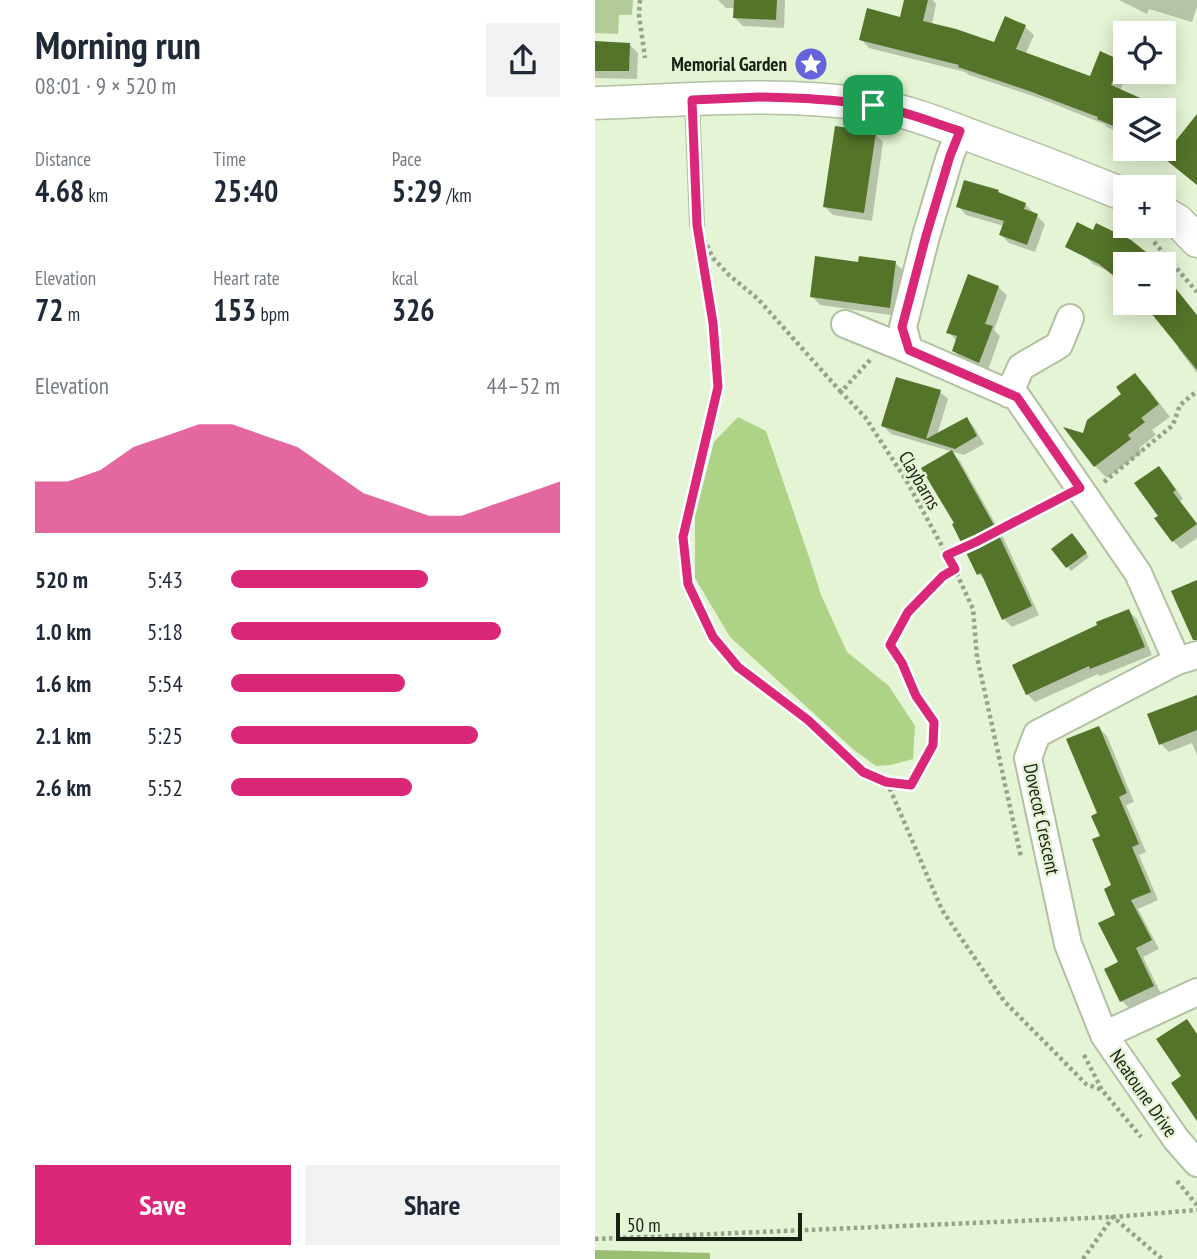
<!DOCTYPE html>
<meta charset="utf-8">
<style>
:root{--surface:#fff;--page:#f2f2f3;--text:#1f2937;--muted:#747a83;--accent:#db2777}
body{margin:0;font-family:"PT Sans Narrow",sans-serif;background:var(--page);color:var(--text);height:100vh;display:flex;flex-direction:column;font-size:26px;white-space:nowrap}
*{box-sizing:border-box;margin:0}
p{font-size:23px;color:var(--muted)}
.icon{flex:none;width:38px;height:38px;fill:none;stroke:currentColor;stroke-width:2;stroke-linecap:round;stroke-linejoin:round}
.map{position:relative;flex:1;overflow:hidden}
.panel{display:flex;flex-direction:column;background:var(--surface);width:595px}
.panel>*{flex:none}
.fabs{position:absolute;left:518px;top:21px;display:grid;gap:14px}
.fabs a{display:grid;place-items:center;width:63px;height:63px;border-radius:0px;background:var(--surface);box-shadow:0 4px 18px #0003;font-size:35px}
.scale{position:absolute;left:21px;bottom:18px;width:186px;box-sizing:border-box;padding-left:7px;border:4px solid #191f13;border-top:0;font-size:19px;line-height:24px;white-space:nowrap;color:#191f13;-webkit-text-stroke:5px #e4f4d4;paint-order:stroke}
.pin{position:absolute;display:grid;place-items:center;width:60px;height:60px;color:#fff;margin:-30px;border-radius:14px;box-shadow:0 4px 10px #0006}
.round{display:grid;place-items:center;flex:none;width:74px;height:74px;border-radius:0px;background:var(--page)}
.headline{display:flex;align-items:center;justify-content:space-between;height:119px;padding:0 35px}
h1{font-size:38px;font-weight:800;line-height:52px}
.figures{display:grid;grid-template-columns:repeat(3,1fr);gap:10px;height:119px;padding:7px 35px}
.figures div{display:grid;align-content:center}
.figures b{font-size:30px;font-weight:800}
.figures small{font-size:19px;font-weight:400}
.figures p{font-size:19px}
.chart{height:196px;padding:14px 35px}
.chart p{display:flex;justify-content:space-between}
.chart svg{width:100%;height:126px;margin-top:7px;fill:var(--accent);opacity:.7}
.button{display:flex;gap:14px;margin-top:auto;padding:14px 35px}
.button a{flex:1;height:80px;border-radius:0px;background:var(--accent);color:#fff;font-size:28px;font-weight:800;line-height:80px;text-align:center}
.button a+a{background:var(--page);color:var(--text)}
ul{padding:0 35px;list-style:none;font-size:23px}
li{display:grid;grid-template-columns:112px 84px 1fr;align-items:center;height:52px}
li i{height:18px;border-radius:9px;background:var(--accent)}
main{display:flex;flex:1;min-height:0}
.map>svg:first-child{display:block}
.green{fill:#b2cb99}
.forest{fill:#9abe72}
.water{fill:#afd386}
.shadow{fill:#0003}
.building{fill:#547429}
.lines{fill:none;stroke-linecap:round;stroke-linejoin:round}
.service-casing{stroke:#b1c1a2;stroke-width:16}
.minor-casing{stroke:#b1c1a2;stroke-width:30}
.tertiary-casing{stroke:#b1c1a2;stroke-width:35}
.path{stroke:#96a28a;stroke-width:4.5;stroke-dasharray:3.5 3.5;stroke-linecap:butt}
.service{stroke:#fff;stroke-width:12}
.minor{stroke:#fff;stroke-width:26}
.tertiary{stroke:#fff;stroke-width:32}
.route-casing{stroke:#fff;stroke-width:14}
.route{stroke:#db2777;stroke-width:9}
.labels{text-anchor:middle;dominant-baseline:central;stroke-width:5;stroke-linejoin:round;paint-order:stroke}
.poi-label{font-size:19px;font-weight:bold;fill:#191f13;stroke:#e4f4d4;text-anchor:end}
.street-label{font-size:19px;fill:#191f13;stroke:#e4f4d4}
</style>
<main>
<section class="panel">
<div class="headline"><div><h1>Morning run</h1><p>08:01 · 9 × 520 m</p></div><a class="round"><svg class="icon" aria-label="share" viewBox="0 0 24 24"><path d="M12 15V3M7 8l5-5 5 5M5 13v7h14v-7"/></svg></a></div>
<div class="figures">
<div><p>Distance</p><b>4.68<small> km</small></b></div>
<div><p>Time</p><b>25:40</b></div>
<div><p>Pace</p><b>5:29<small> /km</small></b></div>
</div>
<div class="figures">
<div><p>Elevation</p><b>72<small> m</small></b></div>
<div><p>Heart rate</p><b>153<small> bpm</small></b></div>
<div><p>kcal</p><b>326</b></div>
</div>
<div class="chart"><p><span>Elevation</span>44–52 m</p>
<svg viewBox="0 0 160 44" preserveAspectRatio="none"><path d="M0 44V26L10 26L20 22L30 14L40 10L50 6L60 6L70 10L80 14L90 22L100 30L110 34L120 38L130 38L140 34L150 30L160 26V44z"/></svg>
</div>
<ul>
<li><b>520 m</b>5:43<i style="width:60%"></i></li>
<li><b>1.0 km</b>5:18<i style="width:82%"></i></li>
<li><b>1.6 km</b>5:54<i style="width:53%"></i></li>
<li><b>2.1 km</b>5:25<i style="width:75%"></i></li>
<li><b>2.6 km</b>5:52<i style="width:55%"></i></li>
</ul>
<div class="button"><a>Save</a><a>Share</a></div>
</section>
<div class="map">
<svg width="602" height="1259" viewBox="0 0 602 1259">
<rect width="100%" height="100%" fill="#e4f4d4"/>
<path class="green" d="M 0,0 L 38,0 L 37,15 L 24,15 L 23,34 L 0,33 Z"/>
<path class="forest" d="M 0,1250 L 115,1253 L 115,1259 L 0,1259 Z"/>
<path class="water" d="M 143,417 L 171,431 L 216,563 L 226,595 L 252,652 L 294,686 L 320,726 L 318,759 L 296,765 L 281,766 L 259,750 L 135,637 L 100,578 L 100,516 L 119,442 Z"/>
<path class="shadow" d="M 123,0 L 190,0 L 189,28 L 148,26 L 140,18 L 140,8 L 131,8 Z
M 310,0 L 338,0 L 341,4 L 337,25 L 400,44 L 411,19 L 430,27 L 439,35 L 430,55 L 496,78 L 526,62 L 530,67 L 530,72 L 533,72 L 525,91 L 549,102 L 557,110 L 530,110 L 530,135 L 512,127 L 509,124 L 444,98 L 374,75 L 370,72 L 274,48 L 266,39 L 306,19 Z
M 524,0 L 602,0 L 602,7 L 597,22 L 554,9 L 552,14 Z
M 0,43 L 35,45 L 43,53 L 42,79 L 0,78 Z
M 280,134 L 288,142 L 277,221 L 238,215 L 229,206 Z
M 403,191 L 407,196 L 430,204 L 450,224 L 440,252 L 414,243 L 406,235 L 409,226 L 371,215 L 363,206 Z
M 535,242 L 563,264 L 530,264 L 530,285 L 515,272 L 498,264 L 490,256 Z
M 300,263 L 309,271 L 303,316 L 225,305 L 217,296 L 265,264 Z
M 569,269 L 576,276 L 573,279 L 602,320 L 602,373 L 583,348 L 585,346 L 550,303 L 569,303 Z
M 403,287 L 412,295 L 399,330 L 405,336 L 393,370 L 367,359 L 359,351 L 362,341 L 353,332 Z
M 540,375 L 552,387 L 575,417 L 557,430 L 561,435 L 544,448 L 547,452 L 512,478 L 500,466 L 473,430 L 489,435 L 529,394 Z
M 345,392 L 353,399 L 342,435 L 372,419 L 379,427 L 389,444 L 369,455 L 296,434 L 288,426 Z
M 356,452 L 365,461 L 408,537 L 444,615 L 417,627 L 409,619 L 393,583 L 384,574 Z
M 564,468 L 572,476 L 588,499 L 585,501 L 602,523 L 602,538 L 586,549 L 578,541 L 562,519 L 565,516 Z
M 481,539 L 494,557 L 476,571 L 459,549 Z
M 533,611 L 542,619 L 557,655 L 505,676 L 503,674 L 440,702 L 432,694 Z
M 602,697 L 602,755 L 597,743 L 574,752 L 566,744 Z
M 504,728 L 512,736 L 539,802 L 531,805 L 551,852 L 544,855 L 563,900 L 543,909 L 564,949 L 548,957 L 566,994 L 535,1009 L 527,1001 L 522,916 L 518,886 L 507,837 L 504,814 Z"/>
<path class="building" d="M 139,0 L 182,0 L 181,20 L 138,18 Z
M 309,0 L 333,0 L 328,21 L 361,29 L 399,42 L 410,16 L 421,21 L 431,25 L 421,49 L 495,76 L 505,51 L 527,61 L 516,85 L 572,110 L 530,110 L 530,131 L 502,119 L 503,117 L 434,91 L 363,67 L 364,65 L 264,40 L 272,8 L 305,17 Z
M 0,41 L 35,43 L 34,71 L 0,71 Z
M 602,114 L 602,185 L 571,160 L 571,153 Z
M 240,126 L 281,132 L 269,213 L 228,207 Z
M 369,180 L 404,190 L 403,192 L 431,203 L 429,209 L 443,214 L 432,245 L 404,235 L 409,221 L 361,207 Z
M 482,222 L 498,230 L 501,223 L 536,240 L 566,264 L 530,264 L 530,285 L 504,264 L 470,247 Z
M 220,256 L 263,262 L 264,256 L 301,261 L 295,308 L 215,297 Z
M 373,274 L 404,286 L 390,324 L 398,326 L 384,363 L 357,351 L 362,336 L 351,333 Z
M 569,274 L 602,315 L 602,370 L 548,303 L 569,303 Z
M 540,373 L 564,404 L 546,418 L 550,422 L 533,435 L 536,439 L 499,467 L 468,427 L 488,433 L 492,420 L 526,394 L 521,387 Z
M 301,377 L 346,390 L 331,439 L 372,417 L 382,436 L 360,449 L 286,426 Z
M 357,450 L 400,527 L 437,606 L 407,620 L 386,573 L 382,575 L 357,524 L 359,523 L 326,468 Z
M 564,466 L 581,490 L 578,492 L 602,524 L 577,542 L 559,518 L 563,516 L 539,483 Z
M 477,533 L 492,553 L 471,568 L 456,549 Z
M 602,580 L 602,640 L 598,640 L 576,591 Z
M 534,609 L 550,647 L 495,669 L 494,666 L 431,695 L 417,665 L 502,625 L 501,622 Z
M 602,695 L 602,730 L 564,745 L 552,714 Z
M 504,726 L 532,793 L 524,797 L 544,844 L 537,847 L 556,892 L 536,900 L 557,940 L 541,948 L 559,986 L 525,1002 L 509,969 L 523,962 L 503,923 L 520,915 L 509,889 L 516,885 L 497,839 L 505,836 L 496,816 L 502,813 L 471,739 Z
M 592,1019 L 602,1034 L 602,1121 L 576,1083 L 586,1076 L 561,1039 Z"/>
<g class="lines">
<defs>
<path id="service" d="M 97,101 L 102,225"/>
<path id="minor" d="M 365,131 L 355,156 L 331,236 L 308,327 L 314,350 L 422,397 L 543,573 L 582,661
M 250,324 L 314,350
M 414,394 L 426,367 L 464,345 L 475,318
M 602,655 L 582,661 L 442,734 L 433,758 L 473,944 L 509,1035 L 581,1139 L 602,1163
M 509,1035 L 602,992"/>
<path id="tertiary" d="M 0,103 C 92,100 184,91 275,105 C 311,110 348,125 382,138 C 432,156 481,175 530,195
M 569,213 L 583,221 L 602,241"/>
</defs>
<use href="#service" class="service-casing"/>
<use href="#minor" class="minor-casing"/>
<use href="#tertiary" class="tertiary-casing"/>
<path class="path" d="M 45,0 L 44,15 L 50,58
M 534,226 L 547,232
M 109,239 L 118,258 L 134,275 L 163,299 L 246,392
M 104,240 L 118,323 L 123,387 L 88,537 L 93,584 L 118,637 L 143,667 L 213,720 L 268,772 L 291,781 L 316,785 L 338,745 L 339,722 L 321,696 L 307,663 L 295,645 L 313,612 L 348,576 L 360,570
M 559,242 L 602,292
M 275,360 L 246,392 L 270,417 L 311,480 L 360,570 L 378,609 L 382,657 L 426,857
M 509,482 L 578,425 L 585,405 L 602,391
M 352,555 L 464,499
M 292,782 L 347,910 L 409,1001 L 491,1084 L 507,1090
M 489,1055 L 507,1090 L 546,1137
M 582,1181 L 602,1205
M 0,1239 L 518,1217 L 602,1210
M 488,1259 L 518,1217 L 567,1259"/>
<use href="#service" class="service"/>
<use href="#minor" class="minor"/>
<use href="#tertiary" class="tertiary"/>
</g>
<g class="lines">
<defs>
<path id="route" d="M 164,97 C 201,98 239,99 277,105 C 307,110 336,122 365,131 L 355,156 L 331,236 L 307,327 L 314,350 L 422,397 L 485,488 L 381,542 L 352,555 L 360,569 L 348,576 L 313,612 L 295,645 L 307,663 L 321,696 L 339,722 L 338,745 L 316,785 L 291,782 L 268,772 L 213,720 L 143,667 L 118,637 L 93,584 L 88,537 L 123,387 L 118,323 L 102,225 L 97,100 Z"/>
</defs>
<use href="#route" class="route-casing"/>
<use href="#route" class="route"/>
</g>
<defs>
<symbol id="sight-disc" viewBox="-11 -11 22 22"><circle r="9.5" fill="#6564dd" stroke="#e4f4d4"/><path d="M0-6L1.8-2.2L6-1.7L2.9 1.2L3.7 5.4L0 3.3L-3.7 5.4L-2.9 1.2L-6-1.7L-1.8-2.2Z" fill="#fff"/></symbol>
</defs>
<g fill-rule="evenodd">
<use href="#sight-disc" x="197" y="45" width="38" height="38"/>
</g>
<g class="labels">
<g class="poi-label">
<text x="192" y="64">Memorial Garden</text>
</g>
<g class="street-label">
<text transform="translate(325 480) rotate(60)">Claybarns</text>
<text transform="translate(447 819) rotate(78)">Dovecot Crescent</text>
<text transform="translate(549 1093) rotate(55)">Neatoune Drive</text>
</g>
</g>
</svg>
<div class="fabs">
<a><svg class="icon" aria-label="locate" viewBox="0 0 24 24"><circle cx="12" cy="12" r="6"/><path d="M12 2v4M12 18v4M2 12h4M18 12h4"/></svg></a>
<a><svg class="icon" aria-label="layers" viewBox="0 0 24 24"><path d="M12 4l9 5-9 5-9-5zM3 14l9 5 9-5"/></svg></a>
<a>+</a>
<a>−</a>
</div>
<div class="scale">50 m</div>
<div class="pin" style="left:278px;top:105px;background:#1e9e55"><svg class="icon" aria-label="arrive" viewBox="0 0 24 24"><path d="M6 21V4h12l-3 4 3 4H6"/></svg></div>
</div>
</main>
